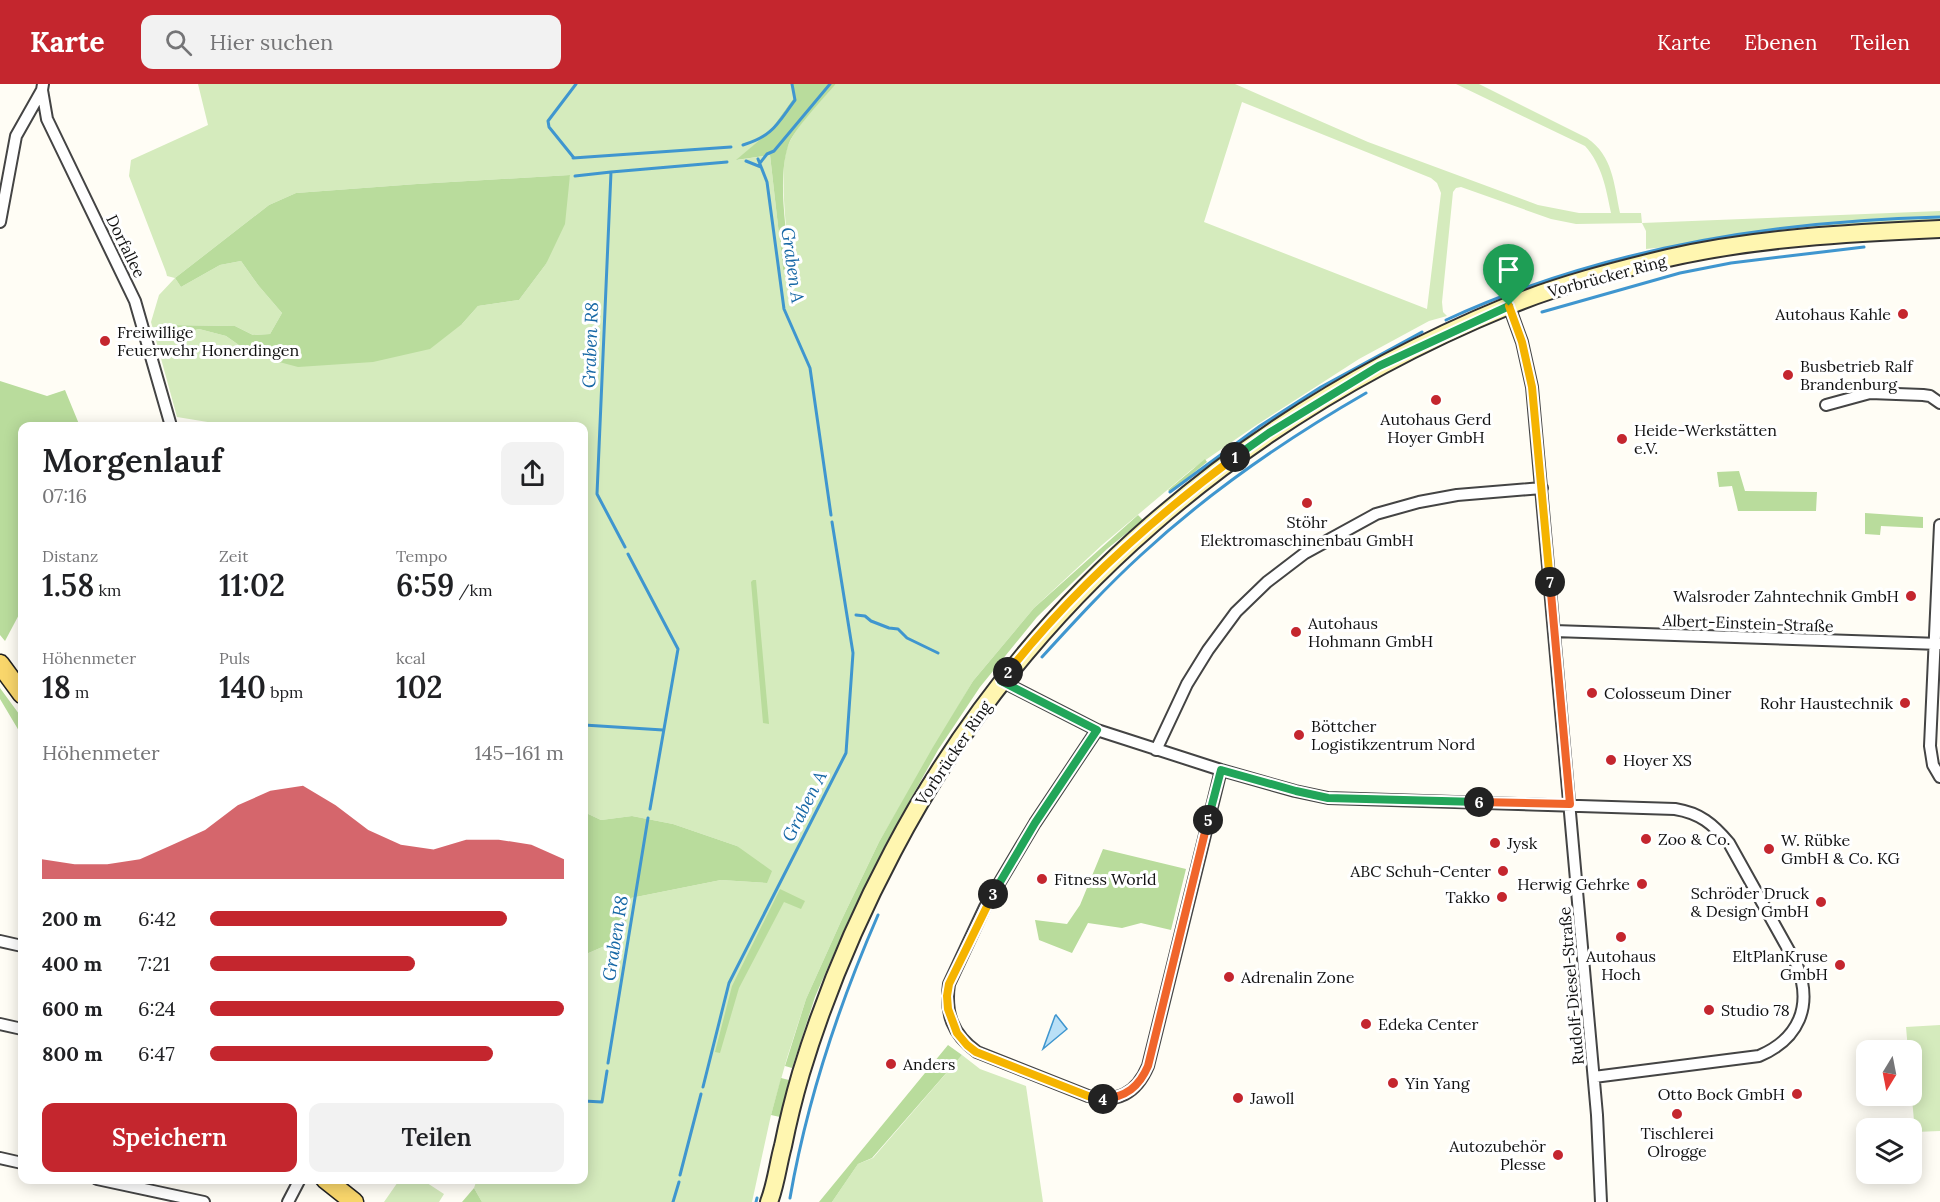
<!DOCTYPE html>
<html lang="de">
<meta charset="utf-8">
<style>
:root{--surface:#fff;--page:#f2f2f2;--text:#202124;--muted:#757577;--accent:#c4262e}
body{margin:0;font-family:Lora,serif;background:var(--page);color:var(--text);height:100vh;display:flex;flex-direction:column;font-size:22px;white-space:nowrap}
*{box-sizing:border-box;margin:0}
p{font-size:20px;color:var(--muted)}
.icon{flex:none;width:33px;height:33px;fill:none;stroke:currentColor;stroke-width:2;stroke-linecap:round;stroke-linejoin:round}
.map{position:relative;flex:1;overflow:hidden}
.details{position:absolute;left:18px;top:338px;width:570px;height:762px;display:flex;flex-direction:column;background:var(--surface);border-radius:12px;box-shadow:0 3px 15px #0003}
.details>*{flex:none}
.needle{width:39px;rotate:190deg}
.buttons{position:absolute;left:1856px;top:956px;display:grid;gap:12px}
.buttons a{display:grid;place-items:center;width:66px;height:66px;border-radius:12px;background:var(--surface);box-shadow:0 3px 15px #0003;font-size:30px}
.pin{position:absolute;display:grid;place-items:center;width:51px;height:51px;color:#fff;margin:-62px -26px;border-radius:50% 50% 50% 0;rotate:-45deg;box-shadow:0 0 6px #0007}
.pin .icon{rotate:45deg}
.km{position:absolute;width:30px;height:30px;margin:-15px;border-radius:50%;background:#222;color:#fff;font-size:16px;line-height:30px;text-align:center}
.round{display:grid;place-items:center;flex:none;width:63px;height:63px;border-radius:12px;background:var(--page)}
.head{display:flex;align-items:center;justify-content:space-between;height:102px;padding:0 24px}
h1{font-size:33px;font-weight:600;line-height:45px}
.stats{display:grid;grid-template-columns:repeat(3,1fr);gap:9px;height:102px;padding:6px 24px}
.stats div{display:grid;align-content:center}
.stats b{font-size:30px;font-weight:600}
.stats small{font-size:16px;font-weight:400}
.stats p{font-size:16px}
.chart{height:168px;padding:12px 24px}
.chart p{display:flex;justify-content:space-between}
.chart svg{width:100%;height:108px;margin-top:6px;fill:var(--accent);opacity:.7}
.button{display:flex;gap:12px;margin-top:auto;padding:12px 24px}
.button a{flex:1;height:69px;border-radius:12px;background:var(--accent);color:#fff;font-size:24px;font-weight:600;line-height:69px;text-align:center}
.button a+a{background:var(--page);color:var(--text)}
ul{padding:0 24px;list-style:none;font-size:20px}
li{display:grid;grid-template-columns:96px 72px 1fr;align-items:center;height:45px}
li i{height:15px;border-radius:8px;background:var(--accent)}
header{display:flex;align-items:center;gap:36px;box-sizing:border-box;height:84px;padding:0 30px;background:var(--accent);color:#fff}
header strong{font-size:28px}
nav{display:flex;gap:33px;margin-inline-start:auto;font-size:21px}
.search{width:420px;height:54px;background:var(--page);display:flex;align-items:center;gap:15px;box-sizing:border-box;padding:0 21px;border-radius:12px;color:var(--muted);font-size:22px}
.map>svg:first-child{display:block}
.green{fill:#d5ebbd;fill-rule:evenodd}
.forest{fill:#b9dc9c}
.water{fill:#b9e0f7;stroke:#3f96cf;stroke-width:1.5}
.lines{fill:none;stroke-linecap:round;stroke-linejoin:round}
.stream{stroke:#3f96cf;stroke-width:3}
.street-casing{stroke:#444;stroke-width:14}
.secondary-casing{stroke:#333;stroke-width:20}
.primary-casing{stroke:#222;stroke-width:21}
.street{stroke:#fff;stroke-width:10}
.secondary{stroke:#fff6b0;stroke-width:16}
.primary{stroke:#f9d66b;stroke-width:18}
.split-1-casing{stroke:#fff;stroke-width:12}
.split-2-casing{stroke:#fff;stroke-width:12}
.split-3-casing{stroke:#fff;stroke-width:12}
.split-4-casing{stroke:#fff;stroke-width:12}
.split-5-casing{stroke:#fff;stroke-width:12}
.split-6-casing{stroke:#fff;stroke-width:12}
.split-7-casing{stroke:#fff;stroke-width:12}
.split-8-casing{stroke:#fff;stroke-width:12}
.split-1{stroke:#22a559;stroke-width:8}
.split-2{stroke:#f5b400;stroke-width:8}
.split-3{stroke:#22a559;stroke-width:8}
.split-4{stroke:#f5b400;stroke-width:8}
.split-5{stroke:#f0652b;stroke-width:8}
.split-6{stroke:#22a559;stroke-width:8}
.split-7{stroke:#f0652b;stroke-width:8}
.split-8{stroke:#f5b400;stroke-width:8}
.poi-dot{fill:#c4262e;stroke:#fff;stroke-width:2}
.labels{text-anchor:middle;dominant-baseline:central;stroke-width:6;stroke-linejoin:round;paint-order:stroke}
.street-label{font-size:16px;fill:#111;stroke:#fff}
.poi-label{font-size:16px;fill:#111;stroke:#fff;text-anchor:start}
.water-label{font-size:18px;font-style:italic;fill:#1768a6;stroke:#fff}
</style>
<header>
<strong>Karte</strong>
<div class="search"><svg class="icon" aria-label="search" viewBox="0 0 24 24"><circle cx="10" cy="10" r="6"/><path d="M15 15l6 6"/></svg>Hier suchen</div>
<nav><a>Karte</a><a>Ebenen</a><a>Teilen</a></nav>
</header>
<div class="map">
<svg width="1940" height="1118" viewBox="0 0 1940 1118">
<rect width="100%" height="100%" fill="#fffdf5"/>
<path class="green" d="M 198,0 L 793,0 L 795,12 L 769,48 L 737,76 L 770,71 L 783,186 L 790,185 C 788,155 777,84 789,59 C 800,37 820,18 836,0 L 1235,0 L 1368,58 L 1538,121 L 1579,129 L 1611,129 C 1606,104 1602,81 1585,62 L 1456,0 L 1479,0 L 1587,54 C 1613,72 1614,100 1620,129 L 1641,129 L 1642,139 L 1940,127 L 1940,138 L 1862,143 L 1646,165 L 1646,147 L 1642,139 L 1576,140 L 1551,135 L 1461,103 L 1456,104 L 1453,108 L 1442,218 L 1443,228 L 1447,232 L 1429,237 L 1359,275 L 1255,342 L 1191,386 L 1102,461 L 1034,524 L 973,597 L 879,758 L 842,835 L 806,915 L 787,974 L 771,1031 L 752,1118 L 482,1118 L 474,1104 L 477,1095 L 584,1095 L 584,871 L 623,854 L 631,814 L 721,796 L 767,799 L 737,762 L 673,740 L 632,732 L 601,736 L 584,728 L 584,342 L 232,342 L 177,333 L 151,238 L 159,211 L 175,194 L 167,192 L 166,188 L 129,92 L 131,76 L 208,41 ZM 1242,18 L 1431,94 L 1437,99 L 1441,109 L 1427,225 L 1204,138 ZM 570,91 L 546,180 L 519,216 L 478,222 L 462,240 L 253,271 L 226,252 L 199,245 L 183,249 L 167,241 L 235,242 L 253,251 L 270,250 L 282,229 L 258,201 L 241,177 L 220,181 L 181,203 L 175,194 L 269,121 L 296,109 L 417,100 Z
M 1940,941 L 1940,1047 L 1915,1048 L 1911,1003 L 1911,966 L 1908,966 L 1906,943 Z
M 962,971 L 980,985 L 1026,1002 L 1043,1118 L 832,1118 L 858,1080 L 873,1074 Z
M 400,1095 L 421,1095 L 444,1110 L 439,1118 L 384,1118 Z"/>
<path class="forest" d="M 793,0 L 836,0 C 824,14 793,46 788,62 C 777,98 787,148 790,185 L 783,186 L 770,71 L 736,76 L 769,48 L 795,12 Z
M 570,91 L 565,140 L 546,180 L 519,216 L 478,222 L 462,240 L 430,265 L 373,278 L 298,283 L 253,271 L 226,252 L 199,245 L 183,249 L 165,241 L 235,242 L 253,251 L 270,250 L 282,229 L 258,201 L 241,177 L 220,181 L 181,203 L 175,194 L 269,121 L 296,109 L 417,100 Z
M 0,297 L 47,312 L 65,306 L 79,340 L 79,342 L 22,342 L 22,525 L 5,557 L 0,551 Z
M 1205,375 L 1207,378 L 1170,408 L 1168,406 Z
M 1739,387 L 1745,407 L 1817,408 L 1816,427 L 1738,427 L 1732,402 L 1719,403 L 1717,388 Z
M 1865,429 L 1923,433 L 1923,444 L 1881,442 L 1880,451 L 1865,450 Z
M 1138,431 L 1143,436 L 1107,465 L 1037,533 L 980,603 L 938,666 L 885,761 L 848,837 L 815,913 L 792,984 L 785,982 L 806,915 L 842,835 L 879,758 L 933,663 L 973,597 L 1034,524 Z
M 753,496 L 756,496 L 769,640 L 763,639 L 751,498 Z
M 0,604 L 22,634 L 22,652 L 0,615 Z
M 584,728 L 601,736 L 632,732 L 673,740 L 737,762 L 772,787 L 767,799 L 721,796 L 631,814 L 623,854 L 584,871 Z
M 1103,765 L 1186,785 L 1171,846 L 1141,839 L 1122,844 L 1088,839 L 1072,869 L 1039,856 L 1035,836 L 1067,840 L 1080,821 Z
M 780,805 L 805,817 L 801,825 L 784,818 L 739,904 L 720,969 L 715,968 L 732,902 Z
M 948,961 L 962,971 L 872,1074 L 858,1080 L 832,1118 L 819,1118 Z
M 781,994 L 789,996 L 780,1033 L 771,1031 Z
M 474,1104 L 482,1118 L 462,1118 Z"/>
<path class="water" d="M 1056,931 L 1067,945 L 1043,965 L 1055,932 Z"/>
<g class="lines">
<path class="stream" d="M 743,61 C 773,52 777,40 795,16 L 792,0
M 573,74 L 731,63
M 574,74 L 549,43 L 548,37 L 576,0
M 758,75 L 767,98 L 784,225 L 810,284 L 831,431
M 746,77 L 761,83
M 760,79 L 767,70 L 774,67 L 830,0
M 611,88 L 727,78
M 575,92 L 611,88 L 597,410 L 625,463
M 1542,228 L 1680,189 L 1731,179 L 1864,163
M 1446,236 C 1600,165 1771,137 1940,133
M 1170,408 L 1260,342 L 1321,303 L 1422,248
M 628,470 L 678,565 L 650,725
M 856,531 L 865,532 L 871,537 L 889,544 L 898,545 L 907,554 L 938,569
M 1042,573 C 1074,538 1106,503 1141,471 C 1209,408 1286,355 1366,309
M 584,641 L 663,646
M 608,979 L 648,734
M 703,1003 L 729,899 L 846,669 L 853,569 L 832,438
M 584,1017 L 602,1018 L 607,987
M 680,1091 L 701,1010
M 790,1114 C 807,1016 838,923 878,831
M 673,1118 L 679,1098
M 756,1118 L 757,1114"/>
<defs>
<path id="street" d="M 43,0 L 42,6 L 47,35 L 135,217 L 171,342
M 0,138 L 16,52 L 42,6
M 1509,222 L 1522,258 L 1532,303 L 1597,1031 L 1601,1118
M 1826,321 L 1870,309 L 1923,311 L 1930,312 L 1940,319
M 1940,441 L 1930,662 L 1933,681 L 1940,693
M 1554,547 L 1940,560
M 1001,597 L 1097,646 L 1221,686 L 1295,707 L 1328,714 L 1675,725 C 1700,729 1713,740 1729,759 L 1797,881 C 1813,922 1799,955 1759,972 L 1594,993
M 1097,646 L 1035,739 L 985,823 L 949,900 C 945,929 952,950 977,968 L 1088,1012 C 1118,1019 1136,1010 1148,982 L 1221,686
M 1156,666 L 1187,600 L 1208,566 L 1236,528 L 1267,498 L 1305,469 L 1376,430 L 1419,418 L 1457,411 L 1542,404
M 0,857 L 22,862
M 0,940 L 22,945
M 0,1074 L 22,1079
M 97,1095 L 204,1118
M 288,1118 L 300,1095"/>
<path id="secondary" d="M 769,1118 C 776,1100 778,1080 783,1062 C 788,1037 794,1013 801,989 C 824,913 856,837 893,767 C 1025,515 1247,329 1508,222 C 1559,201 1614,187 1668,174 C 1756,154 1849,149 1940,145"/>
<path id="primary" d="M 0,580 L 22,610
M 325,1095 L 354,1118"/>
</defs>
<use href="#street" class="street-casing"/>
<use href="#secondary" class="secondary-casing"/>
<use href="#primary" class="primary-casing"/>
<use href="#street" class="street"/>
<use href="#secondary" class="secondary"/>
<use href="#primary" class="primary"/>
</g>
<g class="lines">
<defs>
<path id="split-1" d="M 1235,373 L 1269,349 L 1379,282 L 1509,222"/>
<path id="split-2" d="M 1008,588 C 1072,507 1152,435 1235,373"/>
<path id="split-3" d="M 993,810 L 1035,739 L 1097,646 L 1001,597 L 1008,588"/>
<path id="split-4" d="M 993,810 L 949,900 L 947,912 L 948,925 L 957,949 L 967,961 L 976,968 L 1088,1012 L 1103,1015"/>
<path id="split-5" d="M 1103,1015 C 1126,1013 1139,1003 1148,982 L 1208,736"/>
<path id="split-6" d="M 1208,736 L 1221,686 L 1296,707 L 1328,714 L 1479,718"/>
<path id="split-7" d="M 1479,718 L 1570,720 L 1550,498"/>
<path id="split-8" d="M 1509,222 L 1522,258 L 1532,303 L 1550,498"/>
</defs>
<use href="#split-1" class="split-1-casing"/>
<use href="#split-2" class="split-2-casing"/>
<use href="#split-3" class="split-3-casing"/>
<use href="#split-4" class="split-4-casing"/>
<use href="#split-5" class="split-5-casing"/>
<use href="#split-6" class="split-6-casing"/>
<use href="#split-7" class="split-7-casing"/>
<use href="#split-8" class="split-8-casing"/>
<use href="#split-1" class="split-1"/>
<use href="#split-2" class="split-2"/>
<use href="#split-3" class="split-3"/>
<use href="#split-4" class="split-4"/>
<use href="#split-5" class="split-5"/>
<use href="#split-6" class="split-6"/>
<use href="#split-7" class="split-7"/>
<use href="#split-8" class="split-8"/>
</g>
<g class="poi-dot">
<circle cx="1903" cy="230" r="6"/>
<circle cx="105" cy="257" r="6"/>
<circle cx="1788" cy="291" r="6"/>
<circle cx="1436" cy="316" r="6"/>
<circle cx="1622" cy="355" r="6"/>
<circle cx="1307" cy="419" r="6"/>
<circle cx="1911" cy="512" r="6"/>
<circle cx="1296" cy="548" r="6"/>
<circle cx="1592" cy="609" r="6"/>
<circle cx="1905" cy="619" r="6"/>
<circle cx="1299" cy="651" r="6"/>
<circle cx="1611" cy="676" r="6"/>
<circle cx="1646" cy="755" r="6"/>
<circle cx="1495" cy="759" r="6"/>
<circle cx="1769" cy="765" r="6"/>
<circle cx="1503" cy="787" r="6"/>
<circle cx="1042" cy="795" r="6"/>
<circle cx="1642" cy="800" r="6"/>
<circle cx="1502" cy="813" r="6"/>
<circle cx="1821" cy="818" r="6"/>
<circle cx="1621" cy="853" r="6"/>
<circle cx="1840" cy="881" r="6"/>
<circle cx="1229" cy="893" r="6"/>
<circle cx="1709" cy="926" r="6"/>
<circle cx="1366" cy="940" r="6"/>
<circle cx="891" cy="980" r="6"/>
<circle cx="1393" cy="999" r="6"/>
<circle cx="1797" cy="1010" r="6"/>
<circle cx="1238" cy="1014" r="6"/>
<circle cx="1677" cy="1030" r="6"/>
<circle cx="1558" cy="1071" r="6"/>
</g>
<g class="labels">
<g class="street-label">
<text transform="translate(126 162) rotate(64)">Dorfallee</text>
<text transform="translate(1607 192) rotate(-15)">Vorbrücker Ring</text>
<text transform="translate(1748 539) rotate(2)">Albert-Einstein-Straße</text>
<text transform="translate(953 669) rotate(-56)">Vorbrücker Ring</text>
<text transform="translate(1571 902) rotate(-95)">Rudolf-Diesel-Straße</text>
</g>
<g class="poi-label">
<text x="1891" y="230" text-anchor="end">Autohaus Kahle</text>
<text x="117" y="248">Freiwillige<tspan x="117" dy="18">Feuerwehr Honerdingen</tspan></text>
<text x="1800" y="282">Busbetrieb Ralf<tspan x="1800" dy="18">Brandenburg</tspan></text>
<text x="1436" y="335" text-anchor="middle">Autohaus Gerd<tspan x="1436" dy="18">Hoyer GmbH</tspan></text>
<text x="1634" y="346">Heide-Werkstätten<tspan x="1634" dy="18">e.V.</tspan></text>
<text x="1307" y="438" text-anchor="middle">Stöhr<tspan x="1307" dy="18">Elektromaschinenbau GmbH</tspan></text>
<text x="1899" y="512" text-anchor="end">Walsroder Zahntechnik GmbH</text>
<text x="1308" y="539">Autohaus<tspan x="1308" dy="18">Hohmann GmbH</tspan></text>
<text x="1604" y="609">Colosseum Diner</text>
<text x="1893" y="619" text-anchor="end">Rohr Haustechnik</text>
<text x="1311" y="642">Böttcher<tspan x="1311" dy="18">Logistikzentrum Nord</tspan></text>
<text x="1623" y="676">Hoyer XS</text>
<text x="1658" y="755">Zoo &amp; Co.</text>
<text x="1781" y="756">W. Rübke<tspan x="1781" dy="18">GmbH &amp; Co. KG</tspan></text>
<text x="1507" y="759">Jysk</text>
<text x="1491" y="787" text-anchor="end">ABC Schuh-Center</text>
<text x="1054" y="795">Fitness World</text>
<text x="1630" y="800" text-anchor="end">Herwig Gehrke</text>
<text x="1809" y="809" text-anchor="end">Schröder Druck<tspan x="1809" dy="18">&amp; Design GmbH</tspan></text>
<text x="1490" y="813" text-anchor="end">Takko</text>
<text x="1621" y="872" text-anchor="middle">Autohaus<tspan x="1621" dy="18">Hoch</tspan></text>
<text x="1828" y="872" text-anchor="end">EltPlanKruse<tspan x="1828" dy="18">GmbH</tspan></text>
<text x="1241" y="893">Adrenalin Zone</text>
<text x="1721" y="926">Studio 78</text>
<text x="1378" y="940">Edeka Center</text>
<text x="903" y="980">Anders</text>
<text x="1405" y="999">Yin Yang</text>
<text x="1785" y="1010" text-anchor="end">Otto Bock GmbH</text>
<text x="1250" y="1014">Jawoll</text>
<text x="1677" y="1049" text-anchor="middle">Tischlerei<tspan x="1677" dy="18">Olrogge</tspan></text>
<text x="1546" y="1062" text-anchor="end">Autozubehör<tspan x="1546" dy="18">Plesse</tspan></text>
</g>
<g class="water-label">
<text transform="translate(793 181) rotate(82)">Graben A</text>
<text transform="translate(590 261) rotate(-88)">Graben R8</text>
<text transform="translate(804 722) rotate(-63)">Graben A</text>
<text transform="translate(615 854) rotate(-81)">Graben R8</text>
</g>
</g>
</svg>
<div class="buttons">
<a><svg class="needle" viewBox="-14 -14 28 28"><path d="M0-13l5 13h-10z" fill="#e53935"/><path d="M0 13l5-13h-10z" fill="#757577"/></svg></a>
<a><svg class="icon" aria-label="layers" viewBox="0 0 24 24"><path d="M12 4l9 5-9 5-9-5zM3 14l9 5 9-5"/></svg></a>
</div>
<div class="pin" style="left:1509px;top:222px;background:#1e9e55"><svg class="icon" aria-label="arrive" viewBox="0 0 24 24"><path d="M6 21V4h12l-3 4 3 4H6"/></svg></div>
<b class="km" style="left:1235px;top:373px">1</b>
<b class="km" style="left:1008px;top:588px">2</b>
<b class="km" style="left:993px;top:810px">3</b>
<b class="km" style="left:1103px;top:1015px">4</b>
<b class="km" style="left:1208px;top:736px">5</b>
<b class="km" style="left:1479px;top:718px">6</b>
<b class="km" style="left:1550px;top:498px">7</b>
<section class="details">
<div class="head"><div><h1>Morgenlauf</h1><p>07:16</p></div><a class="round"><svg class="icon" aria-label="share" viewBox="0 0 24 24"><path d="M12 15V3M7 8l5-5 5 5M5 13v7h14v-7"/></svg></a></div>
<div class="stats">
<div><p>Distanz</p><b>1.58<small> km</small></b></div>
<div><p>Zeit</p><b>11:02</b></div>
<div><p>Tempo</p><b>6:59<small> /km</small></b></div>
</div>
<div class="stats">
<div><p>Höhenmeter</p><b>18<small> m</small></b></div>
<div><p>Puls</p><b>140<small> bpm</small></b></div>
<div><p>kcal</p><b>102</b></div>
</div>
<div class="chart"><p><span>Höhenmeter</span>145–161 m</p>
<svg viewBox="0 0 160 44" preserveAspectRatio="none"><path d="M0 44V36L10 38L20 38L30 36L40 30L50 24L60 14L70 8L80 6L90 14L100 24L110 30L120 32L130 28L140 28L150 30L160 36V44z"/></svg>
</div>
<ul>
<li><b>200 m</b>6:42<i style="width:84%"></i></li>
<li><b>400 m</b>7:21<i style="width:58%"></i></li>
<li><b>600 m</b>6:24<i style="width:100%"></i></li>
<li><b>800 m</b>6:47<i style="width:80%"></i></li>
</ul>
<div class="button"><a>Speichern</a><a>Teilen</a></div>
</section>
</div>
